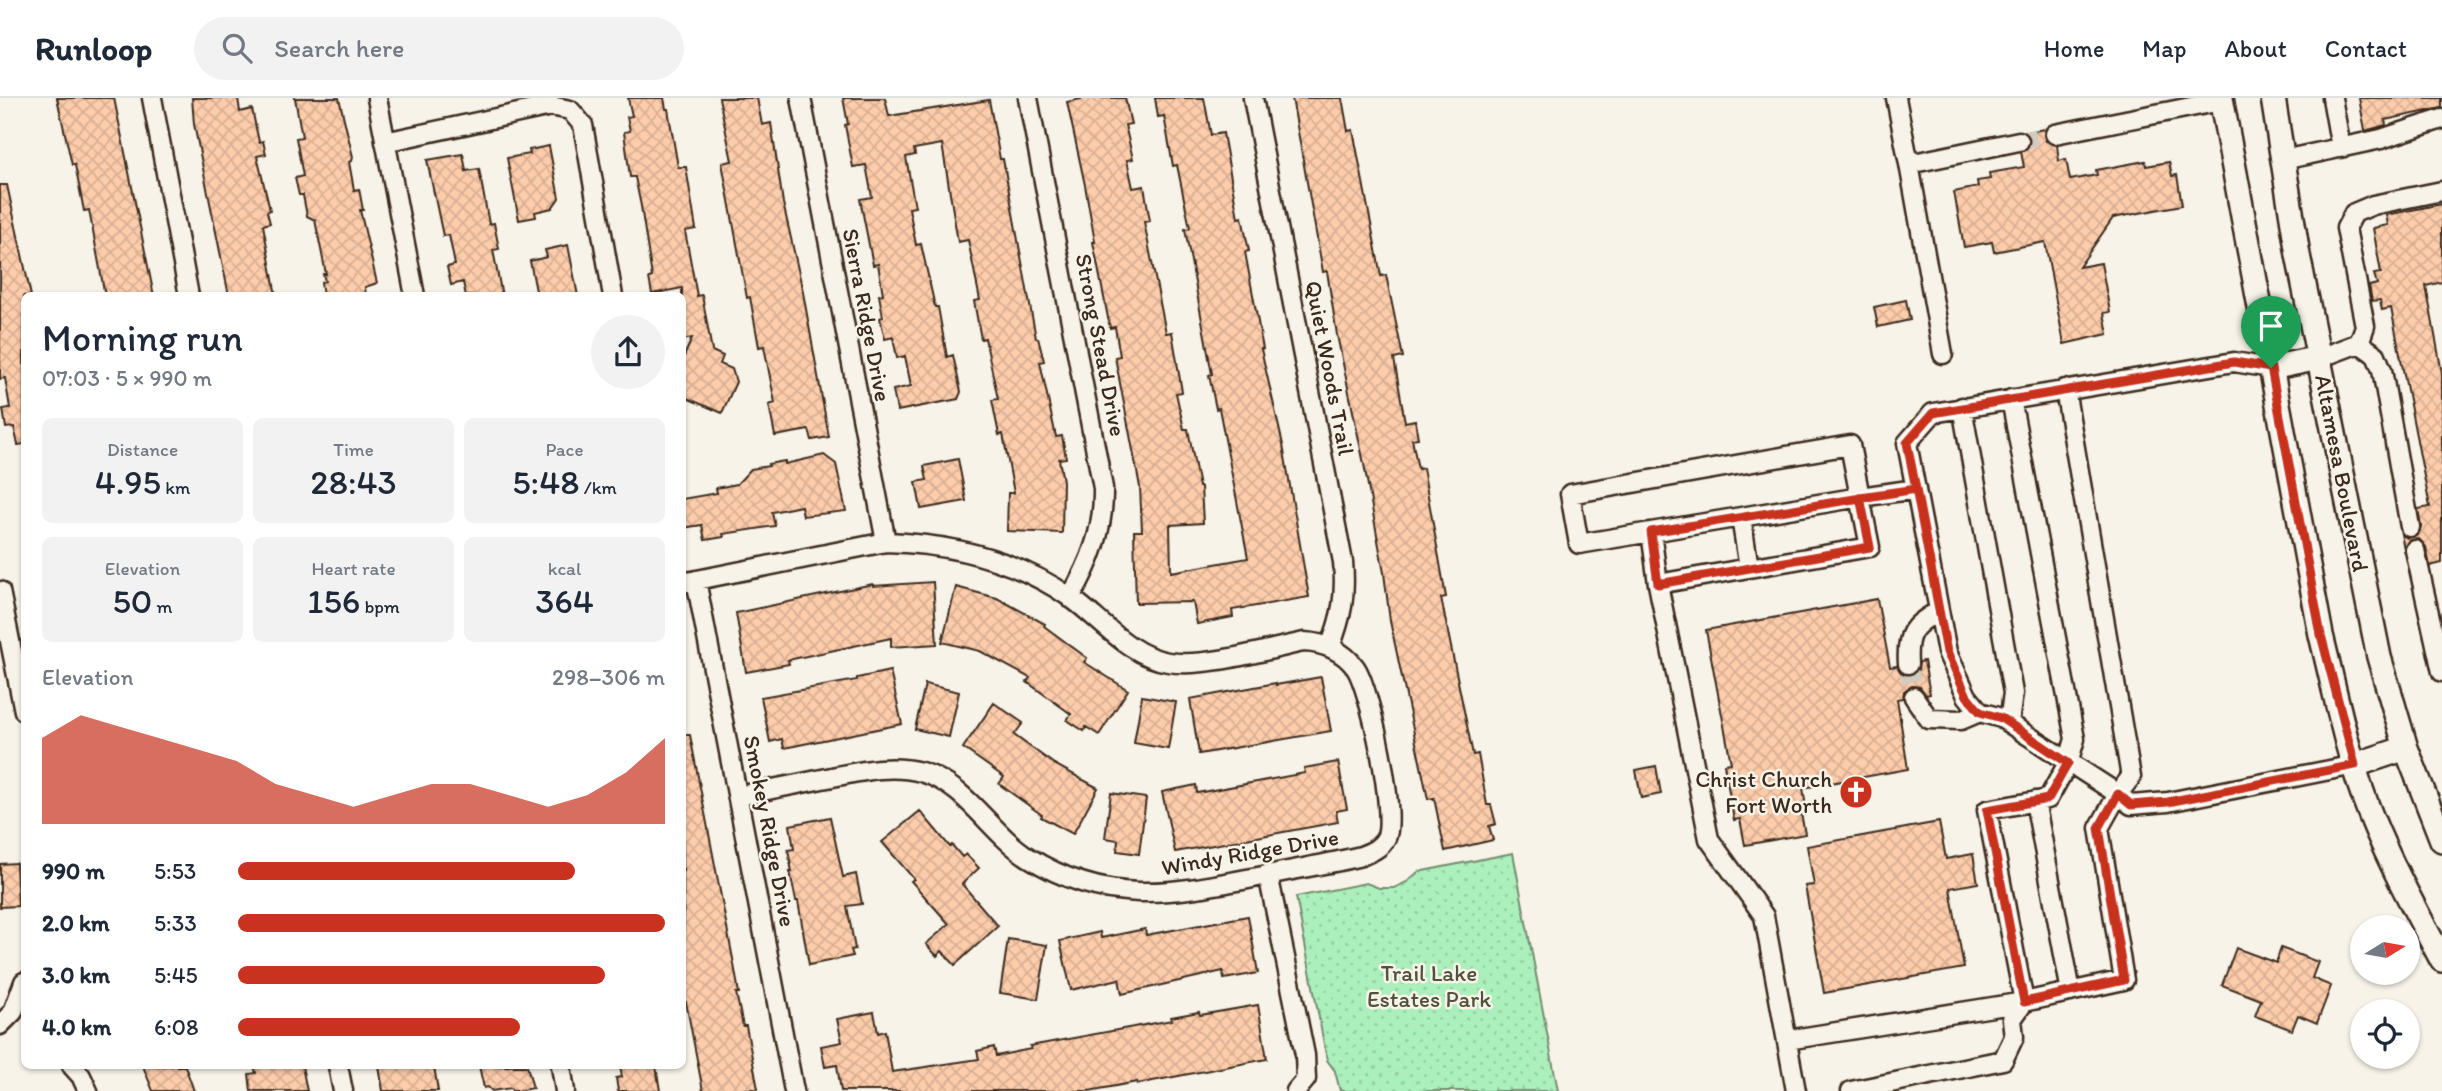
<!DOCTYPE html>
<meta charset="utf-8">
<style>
:root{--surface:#fff;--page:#f2f2f3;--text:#1f2937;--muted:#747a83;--line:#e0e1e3;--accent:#c8321e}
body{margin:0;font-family:Itim,sans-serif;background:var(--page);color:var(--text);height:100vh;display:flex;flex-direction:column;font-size:26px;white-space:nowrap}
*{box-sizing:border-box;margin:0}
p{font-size:23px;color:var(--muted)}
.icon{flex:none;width:38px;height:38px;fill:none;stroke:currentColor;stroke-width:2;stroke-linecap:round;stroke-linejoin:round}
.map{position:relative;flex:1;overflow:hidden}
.drawer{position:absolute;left:21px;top:194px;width:665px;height:777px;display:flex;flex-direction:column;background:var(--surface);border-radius:10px;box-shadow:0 2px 5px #0004}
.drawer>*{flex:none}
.needle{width:46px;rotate:79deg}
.buttons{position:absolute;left:2350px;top:817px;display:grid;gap:14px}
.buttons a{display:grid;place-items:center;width:70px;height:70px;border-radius:50%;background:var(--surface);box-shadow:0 2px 5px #0004;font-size:35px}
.pin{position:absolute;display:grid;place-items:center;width:60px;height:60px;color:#fff;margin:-72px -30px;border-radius:50% 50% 50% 0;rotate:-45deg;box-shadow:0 0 7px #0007}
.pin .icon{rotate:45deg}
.round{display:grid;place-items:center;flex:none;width:74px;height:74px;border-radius:37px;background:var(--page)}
.summary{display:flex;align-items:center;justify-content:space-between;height:119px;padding:0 21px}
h1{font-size:38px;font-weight:600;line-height:52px}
.metrics{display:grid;grid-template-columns:repeat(3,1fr);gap:10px;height:119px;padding:7px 21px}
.metrics div{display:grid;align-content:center;border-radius:10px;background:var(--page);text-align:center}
.metrics b{font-size:35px;font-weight:600}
.metrics small{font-size:19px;font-weight:400}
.metrics p{font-size:19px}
.chart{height:196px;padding:14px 21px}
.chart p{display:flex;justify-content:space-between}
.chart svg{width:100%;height:126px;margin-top:7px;fill:var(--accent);opacity:.7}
ul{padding:0 21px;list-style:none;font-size:23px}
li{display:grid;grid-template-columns:112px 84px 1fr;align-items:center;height:52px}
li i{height:18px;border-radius:9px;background:var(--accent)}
header{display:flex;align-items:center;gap:42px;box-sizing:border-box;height:98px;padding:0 35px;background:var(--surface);border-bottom:2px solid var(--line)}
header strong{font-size:33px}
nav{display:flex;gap:38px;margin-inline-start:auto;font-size:24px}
.search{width:490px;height:63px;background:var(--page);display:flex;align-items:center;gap:18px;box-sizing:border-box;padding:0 24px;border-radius:38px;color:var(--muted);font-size:26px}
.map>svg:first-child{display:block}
.grass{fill:url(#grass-dots);stroke:#738d6d;stroke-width:2}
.building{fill:url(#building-cross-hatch);stroke:#3b2a1e;stroke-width:2}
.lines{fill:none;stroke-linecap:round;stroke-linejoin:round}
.minor-tunnel{stroke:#d1cbc0;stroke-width:18;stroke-dasharray:18 9;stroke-linecap:butt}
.minor-casing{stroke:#3b2a1e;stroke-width:23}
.major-casing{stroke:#3b2a1e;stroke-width:28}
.minor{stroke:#f7f3e8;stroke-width:18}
.major{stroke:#f7f3e8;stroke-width:23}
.route-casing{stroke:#fff;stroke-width:14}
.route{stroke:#c8321e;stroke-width:9}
.labels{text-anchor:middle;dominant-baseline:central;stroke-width:5;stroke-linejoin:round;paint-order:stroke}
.street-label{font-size:23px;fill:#3b2a1e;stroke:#f7f3e8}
.poi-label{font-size:23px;fill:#3b2a1e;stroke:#f7f3e8;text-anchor:end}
.park-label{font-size:23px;fill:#51523e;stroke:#f7f3e8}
</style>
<header>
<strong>Runloop</strong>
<div class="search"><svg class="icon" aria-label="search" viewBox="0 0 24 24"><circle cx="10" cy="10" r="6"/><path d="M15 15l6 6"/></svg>Search here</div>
<nav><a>Home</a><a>Map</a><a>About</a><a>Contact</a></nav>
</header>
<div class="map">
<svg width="2442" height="993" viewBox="0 0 2442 993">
<defs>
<pattern id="grass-dots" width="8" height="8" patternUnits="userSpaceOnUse" patternTransform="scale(1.75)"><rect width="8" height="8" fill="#abf0bc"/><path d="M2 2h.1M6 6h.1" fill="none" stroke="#94cea1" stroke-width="1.8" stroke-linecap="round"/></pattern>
<pattern id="building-cross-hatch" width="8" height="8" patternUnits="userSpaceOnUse" patternTransform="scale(1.75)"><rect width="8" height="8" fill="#fcccab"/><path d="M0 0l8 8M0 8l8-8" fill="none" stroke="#d9af93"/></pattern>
</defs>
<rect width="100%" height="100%" fill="#f7f3e8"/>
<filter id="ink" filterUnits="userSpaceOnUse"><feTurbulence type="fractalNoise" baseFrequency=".0143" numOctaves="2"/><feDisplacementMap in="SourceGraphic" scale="14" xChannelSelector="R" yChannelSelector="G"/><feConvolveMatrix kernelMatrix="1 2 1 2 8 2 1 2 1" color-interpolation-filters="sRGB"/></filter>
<g filter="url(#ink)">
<path class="grass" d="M 1513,755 L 1558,993 L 1340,993 L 1335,973 L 1327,962 L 1296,799 L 1366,785 L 1379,790 L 1394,790 L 1407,784 L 1418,774 Z"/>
<path class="building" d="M 57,0 L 114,0 L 154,198 L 105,198 L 89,112 L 84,113 L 75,67 L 72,67 Z
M 192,0 L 238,0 L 240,14 L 252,11 L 259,44 L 263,43 L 266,56 L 257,58 L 270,112 L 267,114 L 270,125 L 263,127 L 276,198 L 229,198 L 194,26 Z
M 295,0 L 339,0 L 353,59 L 352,63 L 349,64 L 354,92 L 359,91 L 363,112 L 360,112 L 377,185 L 365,189 L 366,198 L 323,198 L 321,184 L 325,183 L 323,176 L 326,176 L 315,122 L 307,118 L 303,97 L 299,97 L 295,80 L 303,78 L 296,40 L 302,39 Z
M 628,0 L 664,0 L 666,11 L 668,11 L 678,69 L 686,69 L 696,131 L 685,133 L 697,198 L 702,197 L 712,253 L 723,258 L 720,266 L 732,271 L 736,284 L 722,315 L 682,298 L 682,263 L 692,240 L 682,242 L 682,190 L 652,196 L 649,180 L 652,179 L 641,108 L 635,79 L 630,79 L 624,34 L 630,33 L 627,19 L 632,18 Z
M 719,0 L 757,0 L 762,27 L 771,25 L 783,105 L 802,189 L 829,339 L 812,342 L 809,332 L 775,338 L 769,307 L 775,305 L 764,248 L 759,249 L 750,199 L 747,200 L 722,65 L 732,63 Z
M 843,0 L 885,0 L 889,18 L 989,2 L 1000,61 L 1003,61 L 1036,240 L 1038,240 L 1044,263 L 1040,264 L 1056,339 L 1062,338 L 1066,360 L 1059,361 L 1063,383 L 1062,435 L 1007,433 L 1008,395 L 1014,395 L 1003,336 L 999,337 L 992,302 L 998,301 L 985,240 L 981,241 L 974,203 L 980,202 L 968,142 L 958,144 L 942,46 L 914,51 L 915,57 L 906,59 L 915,109 L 909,110 L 916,147 L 921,146 L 935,209 L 938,209 L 947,259 L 953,257 L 961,294 L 958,301 L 897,313 L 893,292 L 911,288 L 905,258 L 897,260 L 893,239 L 885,241 L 880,220 L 883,219 L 879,197 L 883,196 L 878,166 L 873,167 L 860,101 L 872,99 L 866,67 L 853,69 L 845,27 L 848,26 Z
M 1085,0 L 1125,0 L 1131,26 L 1125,27 L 1133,61 L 1127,62 L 1133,90 L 1144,88 L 1150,123 L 1144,124 L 1166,235 L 1172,234 L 1182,294 L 1176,295 L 1184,331 L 1188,331 L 1199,389 L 1201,389 L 1203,425 L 1170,427 L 1171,474 L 1248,460 L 1219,310 L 1216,311 L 1209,277 L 1212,276 L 1185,131 L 1190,130 L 1177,67 L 1173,68 L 1164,18 L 1158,19 L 1155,0 L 1204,0 L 1211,37 L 1223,35 L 1238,120 L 1242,119 L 1249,153 L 1245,154 L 1263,251 L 1261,251 L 1283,347 L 1309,499 L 1232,512 L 1233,519 L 1197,526 L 1193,504 L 1136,505 L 1134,433 L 1142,433 L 1140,389 L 1115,259 L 1120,258 L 1115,229 L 1110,230 L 1093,144 L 1095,144 L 1085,87 L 1067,4 Z
M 1292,0 L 1342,0 L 1348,33 L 1353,32 L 1381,178 L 1386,177 L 1403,259 L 1394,261 L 1405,324 L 1415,322 L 1418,340 L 1412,341 L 1418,371 L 1423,370 L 1446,499 L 1441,500 L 1473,657 L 1478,656 L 1487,707 L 1491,707 L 1496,726 L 1489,728 L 1493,742 L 1445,753 L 1434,700 L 1428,701 L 1390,523 L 1384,475 L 1364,366 L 1337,237 L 1327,173 L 1323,174 Z
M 2359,0 L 2442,0 L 2442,10 L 2385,22 L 2386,27 L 2365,33 Z
M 2045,31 L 2044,38 L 2046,43 L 2057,47 L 2059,63 L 2066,61 L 2070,82 L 2097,77 L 2096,72 L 2145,63 L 2146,68 L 2169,64 L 2172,78 L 2177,77 L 2182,107 L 2113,120 L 2079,169 L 2101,165 L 2110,214 L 2104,215 L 2108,236 L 2064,246 L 2045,144 L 1994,154 L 1992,144 L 1964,149 L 1954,94 L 1978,89 L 1977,83 L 1990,81 L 1989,75 L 2024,69 L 2021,54 L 2027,51 L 2030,46 L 2030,40 L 2026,34 Z
M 549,48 L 559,100 L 552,110 L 535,114 L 536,119 L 519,122 L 507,60 L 530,56 L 529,52 Z
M 463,56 L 466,73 L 479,71 L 489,126 L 494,125 L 499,151 L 493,152 L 502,198 L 466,198 L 463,184 L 451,187 L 447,169 L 455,167 L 449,137 L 443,138 L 427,62 Z
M 0,87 L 7,87 L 31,198 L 24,198 L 24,346 L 18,347 L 14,329 L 6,330 L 3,311 L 10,310 L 5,280 L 0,281 Z
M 2442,106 L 2442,184 L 2426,188 L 2442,275 L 2442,465 L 2430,468 L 2426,449 L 2419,441 L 2408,443 L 2404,451 L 2401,436 L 2407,440 L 2418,437 L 2421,428 L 2418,411 L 2430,409 L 2391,210 L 2382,212 L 2380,202 L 2372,203 L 2369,188 L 2377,186 L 2374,176 L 2381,175 L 2373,130 L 2388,127 L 2386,117 Z
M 568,147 L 578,198 L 537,198 L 530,163 L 547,159 L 545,152 Z
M 1906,202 L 1910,222 L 1878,229 L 1874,209 Z
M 824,357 L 836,366 L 846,413 L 803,418 L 801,408 L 772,414 L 775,428 L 723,436 L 724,439 L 705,442 L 702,427 L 682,430 L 682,401 L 717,395 L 716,390 L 737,386 L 751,371 L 769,368 L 768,366 L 785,363 L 785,366 Z
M 958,361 L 966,403 L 921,411 L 916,384 L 927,382 L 924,368 Z
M 933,484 L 937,546 L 891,549 L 891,540 L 788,562 L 789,566 L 746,574 L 736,515 L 873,486 L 873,488 Z
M 956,489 L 997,500 L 1045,526 L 1044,528 L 1087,560 L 1084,564 L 1128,592 L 1099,637 L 1086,629 L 1084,633 L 1067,622 L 1071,616 L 1027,584 L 1030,580 L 980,553 L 942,544 Z
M 1877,501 L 1890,569 L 1897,568 L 1902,576 L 1909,577 L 1918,572 L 1919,564 L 1924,563 L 1930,596 L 1926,597 L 1920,589 L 1912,588 L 1904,593 L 1903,600 L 1897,601 L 1908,671 L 1803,690 L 1806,709 L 1800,710 L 1805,736 L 1745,747 L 1740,721 L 1734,722 L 1724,666 L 1731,665 L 1706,532 Z
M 890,573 L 902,626 L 784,650 L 782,641 L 770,644 L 761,599 L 857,582 L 857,580 Z
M 1321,579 L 1331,633 L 1199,656 L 1190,601 L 1276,585 L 1276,587 Z
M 925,586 L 959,594 L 949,639 L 915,631 Z
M 1142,598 L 1176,604 L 1168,651 L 1134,645 Z
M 994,605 L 1023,625 L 1014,637 L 1054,666 L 1098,690 L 1073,736 L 1041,719 L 1042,717 L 999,686 L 1004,679 L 963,650 Z
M 682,637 L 690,637 L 733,861 L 739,895 L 736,895 L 743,928 L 746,928 L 758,991 L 703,993 L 686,904 L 684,904 Z
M 1338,664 L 1347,711 L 1336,713 L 1338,724 L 1175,754 L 1162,694 L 1196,687 L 1197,695 L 1305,675 L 1304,670 Z
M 1656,668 L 1661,696 L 1641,700 L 1636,672 Z
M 1111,695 L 1146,700 L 1139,756 L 1117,753 L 1118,742 L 1105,740 Z
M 920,713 L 950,749 L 952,747 L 962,759 L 966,756 L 979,770 L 962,786 L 998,828 L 955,867 L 942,853 L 937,858 L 926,846 L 949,826 L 911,783 L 914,781 L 882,744 Z
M 830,719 L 843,779 L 856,776 L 862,806 L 847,808 L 855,851 L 851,852 L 853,858 L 809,867 L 798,803 L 796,803 L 790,774 L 792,774 L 788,752 L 794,751 L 790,727 Z
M 1939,724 L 1946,761 L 1973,756 L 1978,785 L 1950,790 L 1964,870 L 1824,895 L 1805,788 L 1814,787 L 1807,748 Z
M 16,765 L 18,808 L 0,809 L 0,766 Z
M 1248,818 L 1258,875 L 1224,881 L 1223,873 L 1122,896 L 1119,881 L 1071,892 L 1060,843 L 1100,834 L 1101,840 L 1145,831 L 1146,837 Z
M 1008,841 L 1047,847 L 1038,901 L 1000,895 Z
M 2236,850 L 2276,865 L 2281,850 L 2318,864 L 2312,880 L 2331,888 L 2317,925 L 2298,917 L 2292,932 L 2255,918 L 2261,902 L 2222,887 Z
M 1258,907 L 1267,961 L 1137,986 L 1137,984 L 1089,993 L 841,993 L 837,967 L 825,969 L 821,948 L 842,944 L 837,921 L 874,914 L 878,935 L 885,933 L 892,974 L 979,961 L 977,953 L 994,949 L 996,958 L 1031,951 L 1030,948 L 1172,922 L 1171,919 L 1199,914 L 1200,917 Z
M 143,968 L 185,968 L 194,993 L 153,993 Z
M 254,968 L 302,968 L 307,993 L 251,993 L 249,976 L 256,975 Z
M 379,968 L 434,968 L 438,993 L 383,993 Z
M 479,968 L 527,968 L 533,990 L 517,993 L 512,993 L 511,990 L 492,993 L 488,989 L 484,990 Z
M 620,968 L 656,968 L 660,993 L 618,993 L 616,980 L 622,979 Z"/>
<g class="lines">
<path class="minor-tunnel" d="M 2019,43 L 2055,36
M 1908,566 L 1914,599"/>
<defs>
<path id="minor" d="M 152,0 L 189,198
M 377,0 L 415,198
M 801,0 L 886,444
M 1028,0 L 1103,390 C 1104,431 1091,464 1070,500
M 1253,0 L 1343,464 C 1346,498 1342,518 1330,549
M 1896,0 L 1909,66 L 2019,43
M 2332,0 L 2341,50
M 2055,36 L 2221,3
M 385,44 L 551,8 L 570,12 L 583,27 L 613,198
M 2283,62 L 2381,41 L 2442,21
M 1909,66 L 1943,256
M 2359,245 L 2376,257 L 2382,272 L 2410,429
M 2319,260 L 2359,245 L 2365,228 L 2346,130 L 2354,115 L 2373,107 L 2442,93
M 2271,270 L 2234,264 L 1933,315 L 1907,345 L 1947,554 L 1967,598 L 1980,614 L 2001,620 L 2118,696 L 2131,707 L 2168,704 L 2355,667
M 1962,309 L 2013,595 L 2009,625
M 1741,419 L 1860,399 L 1870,449 L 1749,470
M 1651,434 L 1658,486
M 2415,452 L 2442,574
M 696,482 L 794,993
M 682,485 L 886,444 C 952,446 1017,462 1071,500 C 1102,522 1129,558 1168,564 C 1206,570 1264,552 1304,544 C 1324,545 1342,552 1355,569 C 1370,589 1397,718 1386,740 C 1381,750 1371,754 1361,758 C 1329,766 1295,771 1263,778 C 1174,795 1109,810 1028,759 C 989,734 967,687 921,674 C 888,665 855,675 822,681 C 794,687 766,692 739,698
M 0,493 L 24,613
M 1908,566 C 1906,536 1912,527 1939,513
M 1914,599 L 1929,621 L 1961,622 L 1980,614
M 2035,703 L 2071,894
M 1268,776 L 1305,957 L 1306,981 L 1296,993
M 0,927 L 13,914 L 24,884
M 1787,942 L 2024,904 L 1987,712 L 2048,701 L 2068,665 L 2075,641 L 2011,301
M 72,968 L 81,978 L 88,993
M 338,968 L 343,993
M 561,968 L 565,993
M 1796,993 L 1764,818 L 1709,741 L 1658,486 L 1749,470 L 1741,419 L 1579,446 L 1570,396 L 1850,347 L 1860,399 L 1916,391
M 1851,993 L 2003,962 L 2014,939 L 2012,921 L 2024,904 L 2124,882 L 2099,730 L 2118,696 L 2131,679 L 2065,291"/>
<path id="major" d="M 2221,0 L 2321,537 C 2336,597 2348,661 2371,718 C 2391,768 2417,815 2442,862
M 2273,0 L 2298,157 L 2379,559 L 2406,650 L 2442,742
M 2271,270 L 2319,260
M 2355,667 L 2406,650"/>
</defs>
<use href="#minor" class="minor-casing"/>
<use href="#major" class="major-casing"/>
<use href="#minor" class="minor"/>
<use href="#major" class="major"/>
</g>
</g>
<g class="lines" filter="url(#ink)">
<defs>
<path id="route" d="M 2271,270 L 2234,264 L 1933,315 L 1907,345 L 1916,391 L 1651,434 L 1658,486 L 1870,449 L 1860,399 L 1916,391 L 1947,554 L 1967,598 L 1980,614 L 2001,620 L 2068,665 L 2048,701 L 1987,712 L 2024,904 L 2124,882 L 2099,730 L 2118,696 L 2131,707 L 2168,704 L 2355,667 L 2321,537 L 2271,270"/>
</defs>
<use href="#route" class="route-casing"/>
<use href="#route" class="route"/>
</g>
<defs>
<symbol id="church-disc" viewBox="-11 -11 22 22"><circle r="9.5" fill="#c8321e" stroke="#f7f3e8"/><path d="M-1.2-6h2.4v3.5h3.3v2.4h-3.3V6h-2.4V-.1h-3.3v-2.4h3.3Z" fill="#fff"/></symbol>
</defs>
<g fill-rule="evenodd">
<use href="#church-disc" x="1837" y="675" width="38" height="38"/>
</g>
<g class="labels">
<g class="street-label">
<text transform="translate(867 217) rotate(79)">Sierra Ridge Drive</text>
<text transform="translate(1101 247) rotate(79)">Strong Stead Drive</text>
<text transform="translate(1330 270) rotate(79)">Quiet Woods Trail</text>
<text transform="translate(2342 375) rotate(79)">Altamesa Boulevard</text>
<text transform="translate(770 733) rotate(79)">Smokey Ridge Drive</text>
<text transform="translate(1250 754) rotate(-10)">Windy Ridge Drive</text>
</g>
<g class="poi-label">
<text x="1832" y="681">Christ Church<tspan x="1832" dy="26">Fort Worth</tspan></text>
</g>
<g class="park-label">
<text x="1429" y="875">Trail Lake<tspan x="1429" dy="26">Estates Park</tspan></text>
</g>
</g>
</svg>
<div class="buttons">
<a><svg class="needle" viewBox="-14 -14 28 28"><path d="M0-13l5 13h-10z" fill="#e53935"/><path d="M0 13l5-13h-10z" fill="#747a83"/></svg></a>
<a><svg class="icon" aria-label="locate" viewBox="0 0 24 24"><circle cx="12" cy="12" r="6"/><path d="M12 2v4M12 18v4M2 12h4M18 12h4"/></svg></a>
</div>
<div class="pin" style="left:2271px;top:270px;background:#1e9e55"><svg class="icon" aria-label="arrive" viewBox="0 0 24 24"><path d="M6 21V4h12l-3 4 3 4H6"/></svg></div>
<section class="drawer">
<div class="summary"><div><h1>Morning run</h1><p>07:03 · 5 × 990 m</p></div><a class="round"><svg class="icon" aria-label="share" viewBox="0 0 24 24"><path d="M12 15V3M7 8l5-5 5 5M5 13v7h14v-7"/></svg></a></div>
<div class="metrics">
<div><p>Distance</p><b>4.95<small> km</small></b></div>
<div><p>Time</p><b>28:43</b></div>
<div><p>Pace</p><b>5:48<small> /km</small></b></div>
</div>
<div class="metrics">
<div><p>Elevation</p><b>50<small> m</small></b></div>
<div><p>Heart rate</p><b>156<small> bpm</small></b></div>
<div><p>kcal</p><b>364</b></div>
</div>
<div class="chart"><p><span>Elevation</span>298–306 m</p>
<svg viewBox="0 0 160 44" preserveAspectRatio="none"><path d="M0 44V14L10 6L20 10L30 14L40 18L50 22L60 30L70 34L80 38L90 34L100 30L110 30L120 34L130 38L140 34L150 26L160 14V44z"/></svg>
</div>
<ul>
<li><b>990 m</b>5:53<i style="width:79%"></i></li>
<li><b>2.0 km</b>5:33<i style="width:100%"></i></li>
<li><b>3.0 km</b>5:45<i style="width:86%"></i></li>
<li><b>4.0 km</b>6:08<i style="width:66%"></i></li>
</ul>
</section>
</div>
